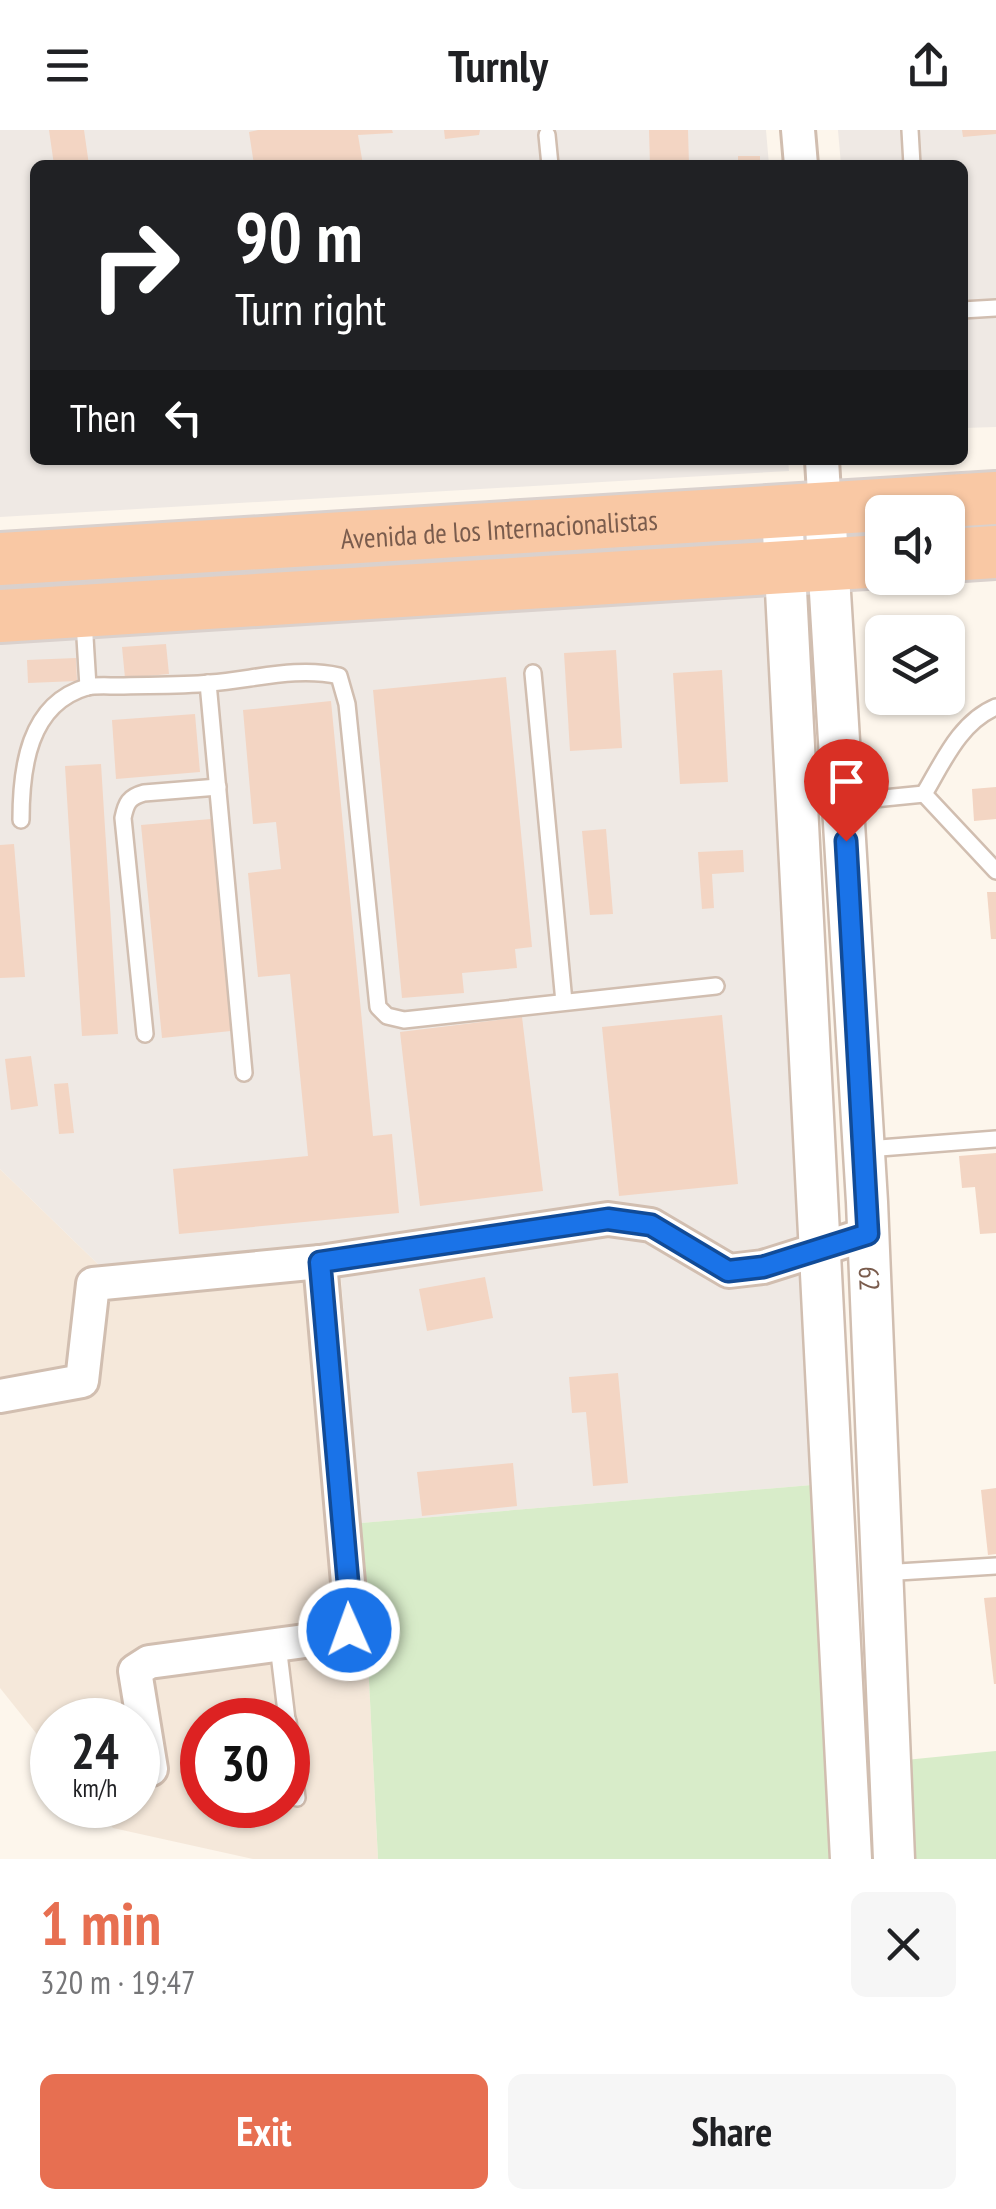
<!DOCTYPE html>
<meta charset="utf-8">
<style>
body{margin:0;font-family:"PT Sans Narrow",sans-serif;background:#f6f6f6;color:#202124;height:100vh;display:flex;flex-direction:column;font-size:38px;white-space:nowrap}
*{box-sizing:border-box;margin:0}
p{font-size:32px;color:#757577}
.icon{flex:none;width:55px;height:55px;fill:none;stroke:currentColor;stroke-width:2;stroke-linecap:round;stroke-linejoin:round}
.map{position:relative;height:1729px;overflow:hidden}
.side{display:flex;flex-direction:column;background:#fff;flex:1}
.side>*{flex:none}
.banner{position:absolute;left:30px;top:30px;width:938px;height:305px;border-radius:15px;box-shadow:0 2px 8px #0004;background:#202124;color:#fff;overflow:hidden}
.fabs{position:absolute;left:865px;top:365px;display:grid;gap:20px}
.fabs a{display:grid;place-items:center;width:100px;height:100px;border-radius:15px;background:#fff;box-shadow:0 2px 8px #0004;font-size:50px}
.speed{position:absolute;left:30px;top:1568px;display:flex;gap:20px;font-size:50px;font-weight:700;text-align:center}
.speed>*{display:grid;place-content:center;width:130px;height:130px;border-radius:50%;background:#fff;box-shadow:0 2px 8px #0004;line-height:1}
.speed small{font-size:25px;font-weight:400}
.speed .limit{border:15px solid #d22;background:#fff;color:#111}
.pin{position:absolute;display:grid;place-items:center;width:85px;height:85px;color:#fff;margin:-102px -42px;border-radius:50% 50% 50% 0;rotate:-45deg;box-shadow:0 0 10px #0007}
.pin .icon{rotate:45deg}
.me{position:absolute;width:110px;margin:-55px;rotate:358deg;stroke-linejoin:round;filter:drop-shadow(0 0 8px #0008)}
.turn{display:flex;align-items:center;gap:35px;height:210px;padding:0 40px;font-size:45px}
.turn .icon{width:130px;height:130px;stroke-width:2.5}
.turn b{display:block;font-size:70px;line-height:85px}
.then{display:flex;align-items:center;height:95px;padding:0 40px;background:#0003;gap:20px;font-size:38px}
.round{display:grid;place-items:center;flex:none;width:105px;height:105px;border-radius:15px;background:#f6f6f6}
.overview{display:flex;align-items:center;justify-content:space-between;height:170px;padding:0 40px}
h1{font-size:60px;font-weight:700;line-height:75px;color:#e76f51}
.primary-button{display:flex;gap:20px;margin-top:auto;padding:20px 40px}
.primary-button a{flex:1;height:115px;border-radius:15px;background:#e76f51;color:#fff;font-size:40px;font-weight:700;line-height:115px;text-align:center}
.primary-button a+a{background:#f6f6f6;color:#202124}
header{display:flex;justify-content:space-between;align-items:center;height:130px;padding:0 40px;background:#fff;font-size:45px;font-weight:700}
.map>svg:first-child{display:block}
.residential{fill:#f5e8da;fill-rule:evenodd}
.industrial{fill:#efe9e4}
.green{fill:#d8ecc9}
.building{fill:#f3d5c3}
.lines{fill:none;stroke-linecap:round;stroke-linejoin:round}
.service-casing{stroke:#d1beb0;stroke-width:20}
.minor-casing{stroke:#d1beb0;stroke-width:38}
.tertiary-casing{stroke:#d1beb0;stroke-width:45}
.trunk-casing{stroke:#dad1cd;stroke-width:58}
.service{stroke:#fff;stroke-width:15}
.minor{stroke:#fff;stroke-width:32}
.tertiary{stroke:#fff;stroke-width:40}
.trunk{stroke:#f9c8a4;stroke-width:52}
.route-casing{stroke:#114b97;stroke-width:25}
.route{stroke:#1a73e8;stroke-width:18}
.labels{text-anchor:middle;dominant-baseline:central;stroke-width:10;stroke-linejoin:round;paint-order:stroke}
.street-label{font-size:28px;fill:#7a5c4d;stroke:#fffaf3}
</style>
<header><svg class="icon" aria-label="menu" viewBox="0 0 24 24"><path d="M4 6h16M4 12h16M4 18h16"/></svg>Turnly<svg class="icon" aria-label="share" viewBox="0 0 24 24"><path d="M12 15V3M7 8l5-5 5 5M5 13v7h14v-7"/></svg></header>
<div class="map">
<svg width="996" height="1729" viewBox="0 0 996 1729">
<rect width="100%" height="100%" fill="#fdf6ec"/>
<path class="residential" d="M0,1039L103,1139L339,1125L361,1393L378,1729H253L113,1698L94,1675H138V1590H52V1623L0,1558ZM202,1590H288V1675H202Z"/>
<g class="industrial">
<path d="M0,0H766L769,35H35V330H788L789,341L0,387Z"/>
<path d="M838,0H996V297L963,298L962,35H841Z"/>
<path d="M764,455L802,1099L812,1355L361,1393L339,1125L103,1139L0,1039V499Z"/>
</g>
<path class="green" d="M812,1355L825,1638L996,1621V1729H378L361,1393Z"/>
<g class="building">
<path d="M49,0H84L89,35H54Z"/>
<path d="M258,0H392L393,3L358,5L363,35H254L249,2Z"/>
<path d="M444,0H480L479,5L445,9Z"/>
<path d="M649,0H688L689,35H650Z"/>
<path d="M962,0H996V4L963,7Z"/>
<rect x="738" y="26" width="22" height="9"/>
<path d="M166,514L169,544L125,548L122,517Z"/>
<path d="M616,520L622,618L570,621L564,523Z"/>
<path d="M76,528L77,551L28,553L27,530Z"/>
<path d="M722,540L728,652L680,654L673,543Z"/>
<path d="M506,547L532,817L515,819L517,838L462,843L464,863L402,868L373,560Z"/>
<path d="M331,571L373,1006L392,1004L399,1083L179,1104L173,1039L308,1026L290,844L258,847L248,743L281,739L276,692L253,694L243,580Z"/>
<path d="M195,584L200,642L116,649L112,590Z"/>
<path d="M101,634L118,904L82,906L65,636Z"/>
<path d="M996,657V689L974,691L972,659Z"/>
<path d="M211,689L231,901L162,908L141,695Z"/>
<path d="M606,699L613,784L590,785L582,701Z"/>
<path d="M14,714L25,847L0,848V715Z"/>
<path d="M743,720L744,742L712,744L714,778L702,779L698,722Z"/>
<path d="M987,762H996V809H991Z"/>
<path d="M722,885L738,1054L619,1066L602,897Z"/>
<path d="M522,887L543,1061L420,1076L400,902Z"/>
<path d="M31,926L38,976L11,980L5,929Z"/>
<path d="M68,953L74,1003L59,1004L54,954Z"/>
<path d="M996,1023V1103L980,1104L975,1057L962,1058L959,1026Z"/>
<path d="M485,1147L493,1188L427,1201L419,1159Z"/>
<path d="M618,1243L628,1353L593,1356L586,1282L572,1283L569,1247Z"/>
<path d="M513,1333L517,1376L422,1386L417,1342Z"/>
<path d="M996,1358V1424L988,1425L981,1360Z"/>
<path d="M996,1467V1554H994L984,1468Z"/>
</g>
<g class="lines">
<g class="service-casing">
<g id="service">
<path d="M910,0L912,35"/>
<path d="M547,5L550,35"/>
<path d="M962,180L996,178"/>
<path d="M84,491L88,557"/>
<path d="M533,543L564,872"/>
<path d="M208,553L244,943"/>
<path d="M924,664C943,632 960,592 996,577"/>
<path d="M924,664L996,741"/>
<path d="M844,672L924,664"/>
<path d="M21,690C21,639 28,574 87,557C96,555 108,556 118,556C148,555 179,556 210,553C252,550 297,536 339,546L347,574L378,877L387,886L404,890L716,856"/>
<path d="M145,904L123,688C126,673 129,667 144,663L218,657"/>
<path d="M867,1019L996,1009"/>
<path d="M882,1443L996,1436"/>
<path d="M278,1515L287,1590"/>
<path d="M288,1591L297,1668"/>
</g>
</g>
<g class="minor-casing">
<g id="minor">
<path d="M798,0L801,35"/>
<path d="M822,330L825,380"/>
<path d="M0,1266L82,1251L93,1154L320,1132L608,1089L651,1095L729,1141L763,1137L868,1104"/>
<path d="M151,1639L135,1541L149,1532L342,1506L349,1500L351,1487L320,1132"/>
</g>
</g>
<g class="tertiary-casing">
<g id="tertiary">
<path id="s1" d="M825,380L867,1072L894,1729"/>
<path d="M782,382L851,1729"/>
</g>
</g>
<g class="trunk-casing">
<g id="trunk">
<path d="M948,425L996,422"/>
<path id="s2" d="M0,429L996,368"/>
<path d="M0,486L882,431"/>
</g>
</g>
<use href="#service" class="service"/>
<use href="#minor" class="minor"/>
<use href="#tertiary" class="tertiary"/>
<use href="#trunk" class="trunk"/>
</g>
<g class="lines">
<g class="route-casing">
<path id="route" d="M349,1500L351,1487L320,1132L608,1089L651,1095L728,1141L763,1137L868,1104L846,711"/>
</g>
<use href="#route" class="route"/>
</g>
<g class="labels">
<g class="street-label">
<text stroke="none"><textPath href="#s2" startOffset="500">Avenida de los Internacionalistas</textPath></text>
<text stroke="none"><textPath href="#s1" startOffset="770">62</textPath></text>
</g>
</g>
</svg>
<div class="fabs">
<a><svg class="icon" aria-label="sound" viewBox="0 0 24 24"><path d="M4 9h4l5-4v14l-5-4H4zM17 9q2 3 0 6"/></svg></a>
<a><svg class="icon" aria-label="layers" viewBox="0 0 24 24"><path d="M12 4l9 5-9 5-9-5zM3 14l9 5 9-5"/></svg></a>
</div>
<div class="speed"><div>24<small>km/h</small></div><div class="limit">30</div></div>
<div class="pin" style="left:846px;top:711px;background:#d93025"><svg class="icon" aria-label="arrive" viewBox="0 0 24 24"><path d="M6 21V4h12l-3 4 3 4H6"/></svg></div>
<svg class="me" style="left:349px;top:1500px" viewBox="-20 -20 40 40"><circle r="17" fill="#1a73e8" stroke="#fff" stroke-width="3"/><path d="M0-11L8 9 0 5-8 9z" fill="#fff"/></svg>
<div class="banner">
<div class="turn"><svg class="icon" aria-label="right" viewBox="0 0 24 24"><path d="M7 20v-9h11M14 6l5 5-5 5"/></svg><div><b>90 m</b>Turn right</div></div>
<div class="then">Then<svg class="icon" aria-label="left" viewBox="0 0 24 24"><path d="M17 20v-9H6M10 6l-5 5 5 5"/></svg></div>
</div>
</div>
<section class="side">
<div class="overview"><div><h1>1 min</h1><p>320 m · 19:47</p></div><a class="round"><svg class="icon" aria-label="close" viewBox="0 0 24 24"><path d="M6 6l12 12M18 6L6 18"/></svg></a></div>
<div class="primary-button"><a>Exit</a><a>Share</a></div>
</section>
